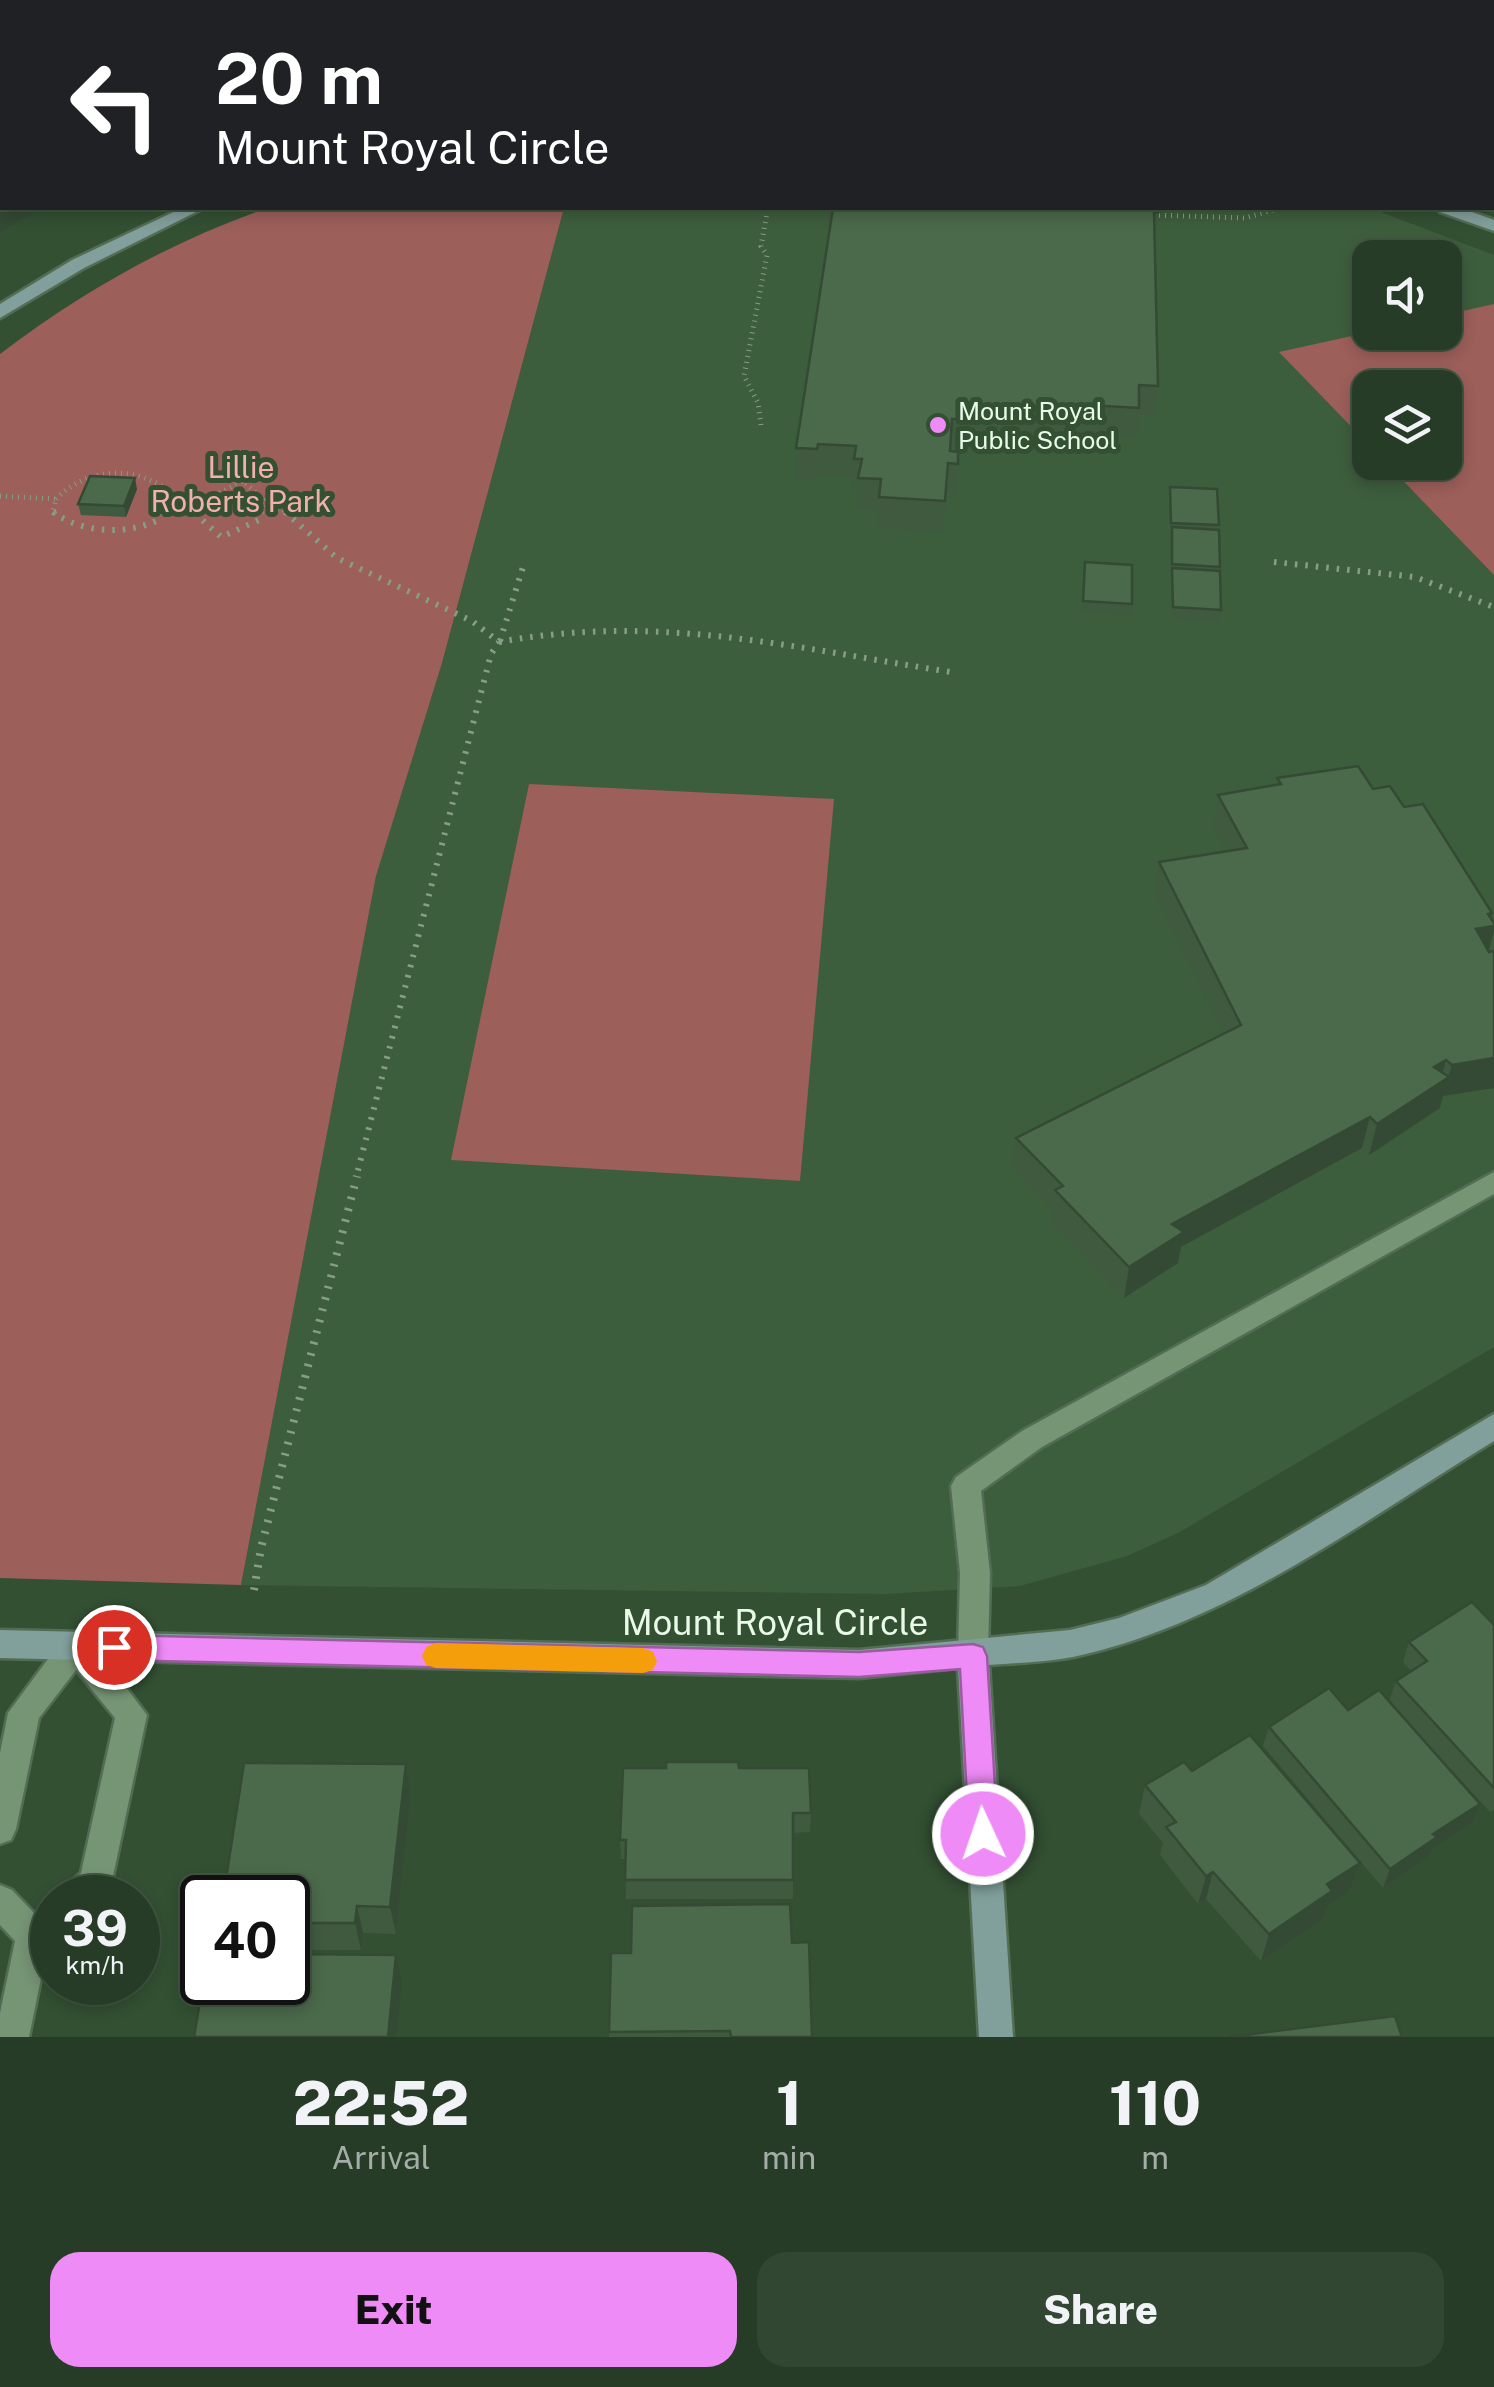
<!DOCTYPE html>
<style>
body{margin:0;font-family:"Public Sans",sans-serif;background:#324732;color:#f1f3f6;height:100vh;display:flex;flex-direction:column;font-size:38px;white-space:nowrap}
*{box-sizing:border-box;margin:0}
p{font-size:32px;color:#a4ada7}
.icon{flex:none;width:55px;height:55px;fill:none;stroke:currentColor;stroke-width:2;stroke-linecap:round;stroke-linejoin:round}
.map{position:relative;height:2037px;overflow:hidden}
.drawer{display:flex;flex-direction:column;background:#263c26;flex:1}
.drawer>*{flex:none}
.top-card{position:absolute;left:0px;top:0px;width:1495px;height:210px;box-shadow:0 5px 15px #0003,0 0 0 2px #425643;background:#202124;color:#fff;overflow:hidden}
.buttons{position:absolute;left:1352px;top:240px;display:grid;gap:20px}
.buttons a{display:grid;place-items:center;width:110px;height:110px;border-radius:20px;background:#263c26;box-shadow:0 5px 15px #0003,0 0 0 2px #425643;font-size:50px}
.speed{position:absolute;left:30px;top:1875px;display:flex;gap:20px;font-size:50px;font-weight:700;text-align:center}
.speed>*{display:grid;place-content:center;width:130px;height:130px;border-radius:50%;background:#263c26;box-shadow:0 5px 15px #0003,0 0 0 2px #425643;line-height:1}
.speed small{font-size:25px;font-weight:400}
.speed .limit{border:5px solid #111;border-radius:15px;background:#fff;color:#111}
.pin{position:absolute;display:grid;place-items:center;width:85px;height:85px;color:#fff;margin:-42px;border:5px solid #fff;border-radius:50%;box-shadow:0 2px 10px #0007}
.me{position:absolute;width:110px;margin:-55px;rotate:357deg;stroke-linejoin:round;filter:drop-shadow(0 0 8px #0008)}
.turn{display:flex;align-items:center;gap:35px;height:210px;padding:0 50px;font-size:45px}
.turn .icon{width:130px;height:130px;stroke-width:2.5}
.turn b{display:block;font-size:70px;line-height:85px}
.eta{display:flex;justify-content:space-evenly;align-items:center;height:170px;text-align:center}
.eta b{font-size:60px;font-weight:800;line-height:70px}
.cta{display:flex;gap:20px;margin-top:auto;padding:20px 50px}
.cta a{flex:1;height:115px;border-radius:30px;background:#ef8bf7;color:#111;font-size:40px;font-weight:800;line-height:115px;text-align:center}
.cta a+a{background:#324732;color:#f1f3f6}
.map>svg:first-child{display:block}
.built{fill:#3d5e3d;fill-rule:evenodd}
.green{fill:#9c5f5a}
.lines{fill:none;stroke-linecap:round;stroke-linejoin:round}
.lane-casing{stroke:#536c54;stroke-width:5}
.street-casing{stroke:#536c54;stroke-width:5}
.secondary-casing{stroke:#536c54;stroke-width:5}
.path-far2{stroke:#879e86;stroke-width:5;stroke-dasharray:1 5;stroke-linecap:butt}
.path-far1{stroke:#879e86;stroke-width:6;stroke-dasharray:2.5 8;stroke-linecap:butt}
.path{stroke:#879e86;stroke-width:8;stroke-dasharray:2.5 9;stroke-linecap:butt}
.lane{fill:#769575;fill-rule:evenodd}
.street{fill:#769575;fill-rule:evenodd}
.secondary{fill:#819f9b;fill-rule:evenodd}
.wall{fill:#405a40}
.shaded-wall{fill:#344a34}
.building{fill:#4b694b;stroke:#344a34;stroke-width:2.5}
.route{fill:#ef8bf7;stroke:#9b5aa1;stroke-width:2.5}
.slow{fill:#f59e0b}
.poi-dot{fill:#ef8bf7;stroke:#335033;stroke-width:4}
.labels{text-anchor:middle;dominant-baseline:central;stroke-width:10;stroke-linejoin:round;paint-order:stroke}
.far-poi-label{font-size:25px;fill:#e9fae8;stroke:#335033;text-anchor:start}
.park-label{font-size:30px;fill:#f3b0aa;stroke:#335033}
.near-street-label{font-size:35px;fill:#e9fae8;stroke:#335033}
</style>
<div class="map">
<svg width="1494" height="2037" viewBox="0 0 1494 2037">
<rect width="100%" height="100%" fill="#335033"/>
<path class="built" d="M564,208H1370L1494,255V1347L1178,1533L1127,1556L1020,1586L886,1594L241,1585L376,876L442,663ZM1370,258H1445V332H1370ZM1370,388H1445V462H1370Z"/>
<g class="green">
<path d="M267,208H564L442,663L376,876L241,1585L0,1578V354C81,292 170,242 267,208Z"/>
<path d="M1494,304V575L1386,463L1445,462V388H1370V446L1279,352L1370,332H1445V315Z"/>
<path d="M529,784L834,799L800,1181L451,1160Z"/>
</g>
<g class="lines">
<g class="lane-casing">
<path id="lane" d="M1494,1172V1194L1042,1447L981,1491L990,1573L988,1656L984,1666L973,1670L962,1666L958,1656L960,1573L951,1486L956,1477L1022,1431Z"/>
</g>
<g class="street-casing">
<g id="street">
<path d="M1437,0H1462L1463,2H1439Z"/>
<rect x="0" y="7" width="2" height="10"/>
<path d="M1492,7L1494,8V18L1492,17Z"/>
<path d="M76,1632L87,1636L147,1715L112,1881L101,1898H61L65,1887L81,1873L115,1718L76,1670L39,1718L16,1829L11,1840L0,1844V1753L8,1713L65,1636Z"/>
<path d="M0,1885L12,1890L34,1913L52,1903V1940L48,1944L29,2037H0V2013L15,1941L0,1925Z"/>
</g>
</g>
<g class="secondary-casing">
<g id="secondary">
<path d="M182,208H204L84,268L0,318V304L72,260Z"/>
<path d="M1438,208H1461L1494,220V231L1440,212Z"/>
<path d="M1494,1414V1441C1361,1522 1228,1624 1073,1657C1046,1662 1017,1663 989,1665L1013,2037H979L958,1668L859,1678L0,1658V1630L859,1650L1070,1630L1119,1618L1206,1585Z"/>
</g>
</g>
<g class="path-far2">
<path d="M1153,215L1245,218L1280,208"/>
<path d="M761,425L758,403L744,376L767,255L761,246L768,208"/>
<path d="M0,496L56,499L53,512L56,514"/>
<path d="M56,499C87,467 135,465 169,491L164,503"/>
<path d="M283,510L288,514"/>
<path d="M159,514L164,503L310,512"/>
<path d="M200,514L210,497L243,481L264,500L260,514"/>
</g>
<g class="path-far1">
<path d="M53,512C81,533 124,535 156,521L160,512"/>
<path d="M201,512L199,517L221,537L259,520L261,512"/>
<path d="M285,512L337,558L472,621L499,642L491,654L356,1178"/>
<path d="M304,512H310"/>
<path d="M1274,562L1415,577L1494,607"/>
<path d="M500,641L523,567"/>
<path d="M499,642C660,613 793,648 951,672"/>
</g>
<path class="path" d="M254,1590L261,1548L357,1176"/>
<use href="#lane" class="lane"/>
<use href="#street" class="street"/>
<use href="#secondary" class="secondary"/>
</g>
<g class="wall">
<path d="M1029,0H1121L1120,2H1029Z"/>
<path d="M2,34V97L0,95V35Z"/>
<path d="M1494,130V176H1492V131Z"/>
<path d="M827,208H1159L1155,241L1158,386L1154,416L1138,415L1136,438L1069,435L1068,442L959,437L958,449H950V451L958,452L956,494H946L943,532L878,528L879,510L857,509L858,490H853L854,476L817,474L816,480L795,479L796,448L829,236H827Z"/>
<path d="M1170,487L1219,525L1221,610L1219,621L1171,618V534L1169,498Z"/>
<path d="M137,489L126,517L81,515L78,504Z"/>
<path d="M1085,562L1132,604L1131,615L1082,612Z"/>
<path d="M1277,778L1373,789L1404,807L1492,913L1491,918L1494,923V932L1488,951H1494V1088L1443,1096L1440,1108L1369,1155L1362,1148L1181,1247L1178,1263L1124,1298L1051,1221L1053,1210L1013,1169L1016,1138L1224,1034L1155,894L1159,862L1226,852L1213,826L1218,795L1276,785Z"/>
<path d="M1494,1625V1810L1490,1812L1393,1706L1472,1823L1432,1849L1429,1856L1383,1888L1263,1746L1269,1727L1389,1701L1396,1681L1411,1671L1403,1662L1409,1642Z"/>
<path d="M406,1764L411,1792L396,1934L363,1933L361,1950H288V1898Z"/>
<path d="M739,1768L811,1813L810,1832L793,1833V1899H626V1859H621L620,1840Z"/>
<path d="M1192,1771L1360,1863L1350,1890L1328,1905L1323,1919L1261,1961L1206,1899L1198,1904L1160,1855L1163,1843L1139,1814L1145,1785Z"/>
<path d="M792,1943L812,2037H609V2032L631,1953Z"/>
</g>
<g class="shaded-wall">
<path d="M281,0H343L344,2H281Z"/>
<path d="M3,208H39V209L0,232V209Z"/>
<path d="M135,478L137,489L126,517L124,506Z"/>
<path d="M1492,913L1489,927L1494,926V931L1487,957L1476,929L1488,914Z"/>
<path d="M1494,1058V1088L1443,1096L1440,1108L1369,1155L1377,1124L1434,1067L1446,1060L1440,1083L1448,1077L1452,1065Z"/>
<path d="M1370,1117L1362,1148L1181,1247L1178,1263L1124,1298L1129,1267L1172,1224Z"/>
<path d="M406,1764L411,1792L396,1934L390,1907Z"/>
<path d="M1480,1804L1472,1823L1432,1849L1429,1856L1383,1888L1390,1869L1433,1834Z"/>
<path d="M1360,1863L1350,1890L1328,1905L1323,1919L1261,1961L1269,1934L1327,1884Z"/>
<path d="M1213,1872L1206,1899L1198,1904L1206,1876Z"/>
<path d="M357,1906L363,1933L361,1950L355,1923Z"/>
<path d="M396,1955L402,1982L396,2037H388Z"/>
</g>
<g class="building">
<path d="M106,0H182L184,2H109Z"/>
<path d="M198,0H270L258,2H200Z"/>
<rect x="777" y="0" width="80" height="2"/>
<path d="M1043,0H1108L1107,2H1110H1042Z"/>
<path d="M1192,0H1233L1232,2H1203Z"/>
<path d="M1251,0H1307L1305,2H1249Z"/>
<path d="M1317,0H1370L1369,2H1316Z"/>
<path d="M2,34V80L0,78V35Z"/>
<path d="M1494,44V66H1492V47Z"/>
<path d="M1494,130V154H1492V131Z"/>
<path d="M0,172L2,173L3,208L0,209Z"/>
<path d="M833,208H1159V212H1154L1158,386L1139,385V408L1071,404V411L961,406L960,419H952L950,451L958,452V464L948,463L945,501L879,497L881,479L858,478L862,459H854L856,446L818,444L817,449L796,448Z"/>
<path d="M90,476L135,478L124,506L78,504Z"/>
<path d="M1170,487L1217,489L1219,525L1171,523Z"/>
<path d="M1172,527L1219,530L1220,567L1172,564Z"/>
<path d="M1085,562L1132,565V604L1083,601Z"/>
<path d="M1172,568L1220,571L1221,610L1173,607Z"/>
<path d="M1358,766L1373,789L1390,786L1404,807L1423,804L1492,913L1488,914L1494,923V926L1476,929L1489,952L1494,951V1058L1452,1065L1446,1060L1434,1067L1449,1077L1377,1124L1370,1117L1172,1224L1184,1232L1129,1267L1055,1190L1063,1186L1016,1138L1241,1025L1159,862L1247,848L1218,795L1281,784L1277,778Z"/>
<path d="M1472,1602L1494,1625V1788L1396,1681L1427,1661L1409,1642Z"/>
<path d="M1329,1688L1348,1710L1379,1690L1480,1804L1433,1834L1437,1837L1390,1869L1269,1727Z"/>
<path d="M1250,1735L1360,1863L1327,1884L1332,1891L1269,1934L1213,1872L1206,1876L1166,1827L1176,1822L1145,1785L1184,1762L1192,1771Z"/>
<path d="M666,1762H738L739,1768H809L811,1813H793V1880H625L626,1840H620L623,1768H666Z"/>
<path d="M244,1763L406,1764L390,1907L357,1906L355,1923H288V1898H223Z"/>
<path d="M790,1904L792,1943L809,1942L812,2037H731L730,2031L609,2032L611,1953H631L632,1906Z"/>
<path d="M288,1954L396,1955L388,2037H194L202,1990H233L234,1982H288Z"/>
<path d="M1395,2016L1402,2037H1229Z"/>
</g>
<path class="route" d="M114,1635L859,1652L973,1644L983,1647L987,1656L998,1834L994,1843L983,1847L973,1843L969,1834L960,1669L859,1677L114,1660L104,1656L100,1647L104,1639Z"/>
<path class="slow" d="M436,1643L643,1648L653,1652L657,1661L653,1670L643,1673L436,1668L426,1665L422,1656L426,1647Z"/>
<circle class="poi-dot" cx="938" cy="425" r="10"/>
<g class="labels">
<g class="far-poi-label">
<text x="958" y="411">Mount Royal<tspan x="958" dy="29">Public School</tspan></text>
</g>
<g class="park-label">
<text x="241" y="467">Lillie<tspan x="241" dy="34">Roberts Park</tspan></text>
</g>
<g class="near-street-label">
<text x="775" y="1622">Mount Royal Circle</text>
</g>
</g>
</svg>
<div class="buttons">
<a><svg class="icon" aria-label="sound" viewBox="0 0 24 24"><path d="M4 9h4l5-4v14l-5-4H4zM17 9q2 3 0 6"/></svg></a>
<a><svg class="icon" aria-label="layers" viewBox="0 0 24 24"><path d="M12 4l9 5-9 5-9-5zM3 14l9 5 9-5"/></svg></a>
</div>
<div class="speed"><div>39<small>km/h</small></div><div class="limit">40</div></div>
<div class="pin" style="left:114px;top:1647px;background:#d93025"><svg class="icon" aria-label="arrive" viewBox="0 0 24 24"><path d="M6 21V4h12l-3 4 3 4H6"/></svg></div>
<svg class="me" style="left:983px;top:1834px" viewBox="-20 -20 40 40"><circle r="17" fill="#ef8bf7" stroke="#fff" stroke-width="3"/><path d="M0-11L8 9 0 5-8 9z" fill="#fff"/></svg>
<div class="top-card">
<div class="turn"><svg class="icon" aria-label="left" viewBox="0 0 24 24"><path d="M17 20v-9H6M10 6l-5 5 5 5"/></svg><div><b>20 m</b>Mount Royal Circle</div></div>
</div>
</div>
<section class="drawer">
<div class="eta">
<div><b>22:52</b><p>Arrival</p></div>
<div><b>1</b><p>min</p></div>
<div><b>110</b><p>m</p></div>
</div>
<div class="cta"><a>Exit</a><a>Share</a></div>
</section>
